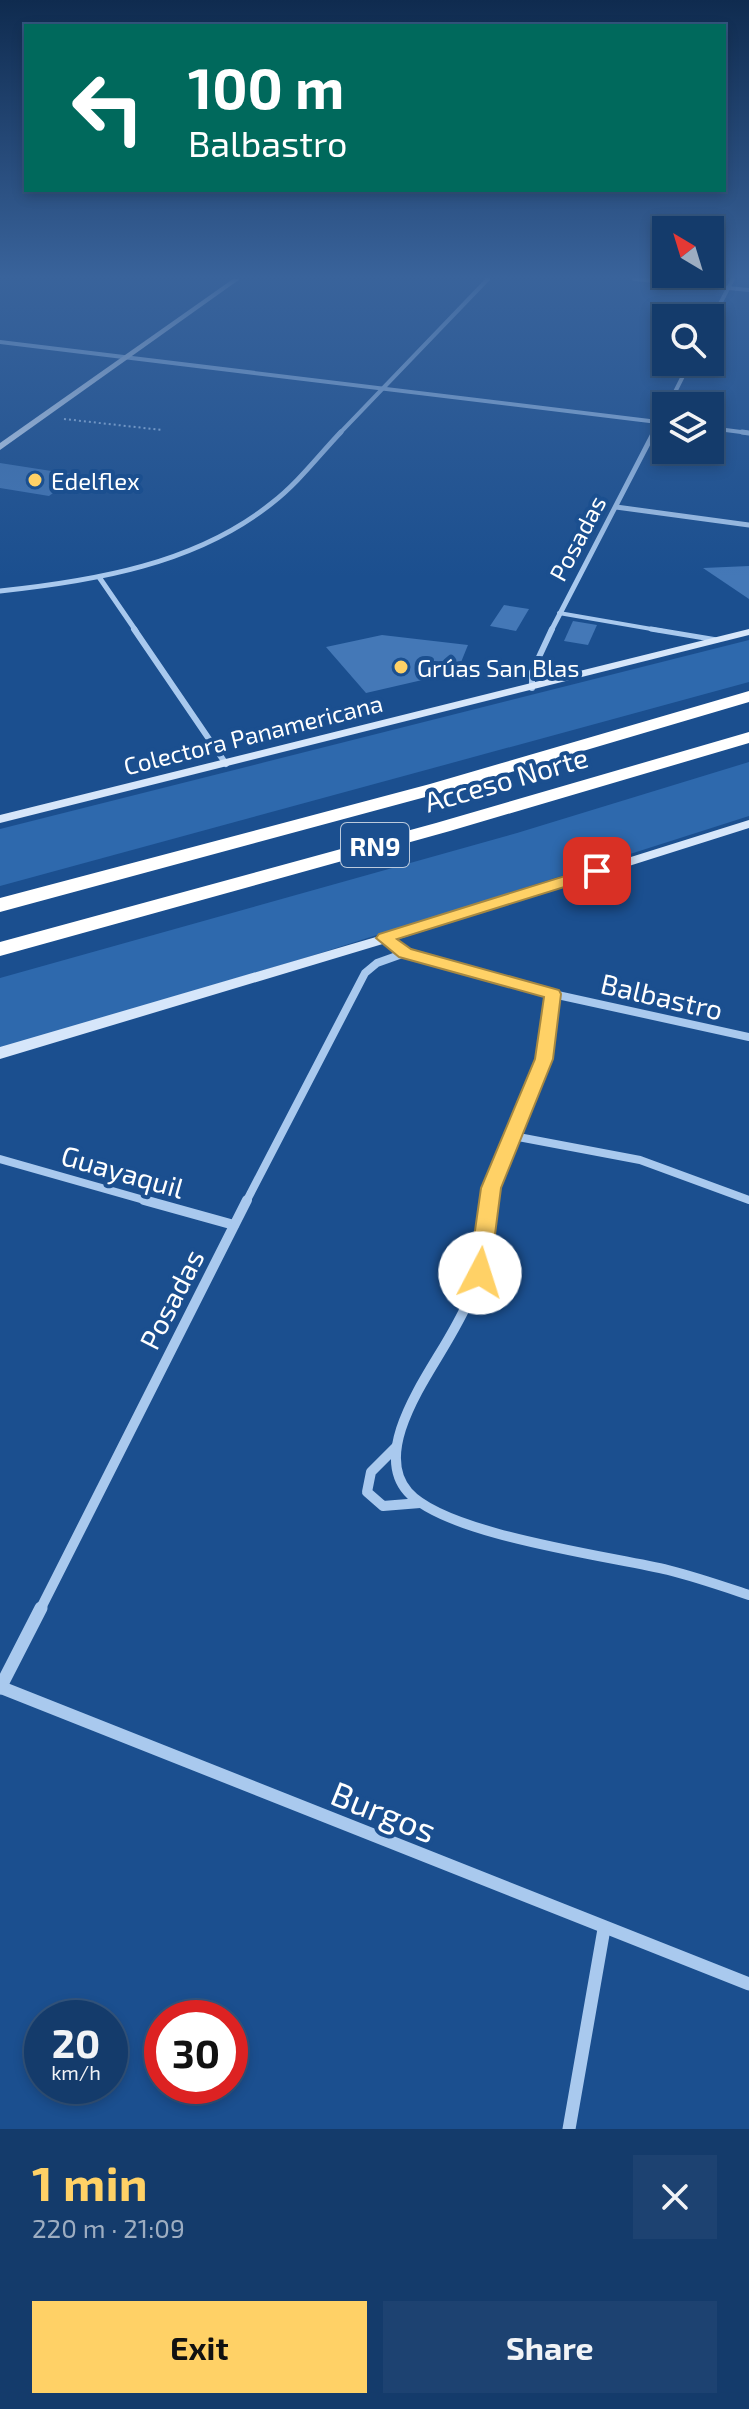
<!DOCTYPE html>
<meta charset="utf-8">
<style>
body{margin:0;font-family:"Exo 2",sans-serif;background:#1d4271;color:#f1f3f6;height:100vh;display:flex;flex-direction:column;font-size:30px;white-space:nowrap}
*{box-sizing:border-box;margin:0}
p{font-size:26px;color:#9dadc1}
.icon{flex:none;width:44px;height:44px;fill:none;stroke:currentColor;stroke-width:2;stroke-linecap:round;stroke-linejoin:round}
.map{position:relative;height:2129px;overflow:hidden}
.side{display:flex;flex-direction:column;background:#143b6b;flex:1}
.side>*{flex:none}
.hud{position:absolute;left:24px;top:24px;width:702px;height:168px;border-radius:0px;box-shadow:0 4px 12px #0003,0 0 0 2px #33557e;background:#00695c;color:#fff;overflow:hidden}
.needle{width:52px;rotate:322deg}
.fabs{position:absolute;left:652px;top:216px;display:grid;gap:16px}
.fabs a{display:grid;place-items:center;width:72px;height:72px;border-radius:0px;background:#143b6b;box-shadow:0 4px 12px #0003,0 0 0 2px #33557e;font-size:40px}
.speed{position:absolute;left:24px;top:2000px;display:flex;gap:16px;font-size:40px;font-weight:700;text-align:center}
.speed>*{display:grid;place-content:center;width:104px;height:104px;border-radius:50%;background:#143b6b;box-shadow:0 4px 12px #0003,0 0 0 2px #33557e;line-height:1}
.speed small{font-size:20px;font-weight:400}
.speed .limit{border:12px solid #d22;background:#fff;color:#111}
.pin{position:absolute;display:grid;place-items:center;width:68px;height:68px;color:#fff;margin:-34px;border-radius:16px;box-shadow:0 4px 12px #0006}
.me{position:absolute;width:88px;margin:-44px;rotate:5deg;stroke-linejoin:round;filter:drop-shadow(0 0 6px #0008)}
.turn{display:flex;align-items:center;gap:28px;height:168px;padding:0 32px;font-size:36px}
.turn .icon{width:104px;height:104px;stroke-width:2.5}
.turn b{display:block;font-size:56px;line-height:68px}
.round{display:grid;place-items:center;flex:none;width:84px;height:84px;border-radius:0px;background:#1d4271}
.headline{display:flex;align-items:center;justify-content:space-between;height:136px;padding:0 32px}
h1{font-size:48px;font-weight:700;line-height:60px;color:#ffd166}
.action{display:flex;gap:16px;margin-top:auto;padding:16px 32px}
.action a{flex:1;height:92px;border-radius:0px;background:#ffd166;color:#111;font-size:32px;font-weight:700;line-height:92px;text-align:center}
.action a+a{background:#1d4271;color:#f1f3f6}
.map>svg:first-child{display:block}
.green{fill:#2e69ad}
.building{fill:#4478b7}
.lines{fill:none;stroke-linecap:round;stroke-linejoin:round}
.path{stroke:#a9c9ee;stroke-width:2;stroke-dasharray:2 3;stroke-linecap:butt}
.lane-far1{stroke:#a9c9ee;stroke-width:4}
.lane{stroke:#a9c9ee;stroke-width:5}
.street-far5{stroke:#a9c9ee;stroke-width:4}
.street-far4{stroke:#a9c9ee;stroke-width:5}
.street-far3{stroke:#a9c9ee;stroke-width:6}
.street-far2{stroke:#a9c9ee;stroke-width:8}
.street-far1{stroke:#a9c9ee;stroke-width:10}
.street{stroke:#a9c9ee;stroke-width:13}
.secondary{fill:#d6e6fa;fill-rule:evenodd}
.highway{fill:#fff;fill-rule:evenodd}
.route{fill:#ffd166;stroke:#a68842;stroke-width:2}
.poi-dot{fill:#ffd166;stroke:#1b4f8f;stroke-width:3}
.labels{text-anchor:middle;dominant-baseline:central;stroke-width:8;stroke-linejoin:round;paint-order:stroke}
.far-poi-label{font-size:24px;fill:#fff;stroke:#1b4f8f;text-anchor:start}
.far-street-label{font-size:24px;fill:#fff;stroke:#1b4f8f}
.shield{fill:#1b4f8f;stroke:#bbcadd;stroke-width:2}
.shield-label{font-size:26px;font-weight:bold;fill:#fff}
.street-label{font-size:28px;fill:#fff;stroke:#1b4f8f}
.near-street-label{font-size:34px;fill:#fff;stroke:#1b4f8f}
</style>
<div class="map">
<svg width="749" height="2129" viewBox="0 0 749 2129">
<rect width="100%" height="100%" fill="#1b4f8f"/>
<g class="green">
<path d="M749,640V682L0,886V829Z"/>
<path d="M749,762V816L305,958L0,1048V978L517,833Z"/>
</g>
<g class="building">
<path d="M0,463L77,475L49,496L0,488Z"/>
<path d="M749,566V599L703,568Z"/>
<path d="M504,605L529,609L516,631L490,626Z"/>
<path d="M573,621L597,625L588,645L564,641Z"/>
<path d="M382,635L468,645L457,672L366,693L326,647Z"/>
</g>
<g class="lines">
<path class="path" d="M64,419L162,430"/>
<path class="lane-far1" d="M559,613L663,631"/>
<path class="lane" d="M651,629L717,640"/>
<g class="street-far5">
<path d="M634,279L749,290"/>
<path d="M710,323L733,279"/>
<path d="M0,342L666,423"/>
<path d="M668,406L690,362"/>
<path d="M710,428L749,433"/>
<path d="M339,434L488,279"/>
<path d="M653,434L666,410"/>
</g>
<g class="street-far4">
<path d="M742,432L749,433"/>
<path d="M616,507L749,525"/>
<path d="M99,577L136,631"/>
<path d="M0,591C94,581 196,564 272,503C298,483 319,455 341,432"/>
<path d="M551,631L654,432"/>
</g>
<g class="street-far3">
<path d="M134,629L226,764"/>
<path d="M532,688V672L552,629"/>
</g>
<g class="street-far2">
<path d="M384,938L405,953L553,994L749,1037"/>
<path d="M513,1136L640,1160L749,1200"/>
<path d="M0,1159L151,1202"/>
<path d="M246,1202L365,973L377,963L405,953"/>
<path d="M488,1202L500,1162L540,1072L553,994"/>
</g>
<g class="street-far1">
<path d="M144,1200L234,1225"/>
<path d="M489,1200C483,1231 484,1265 471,1295C452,1342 417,1381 401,1429C394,1451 392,1474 408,1492C446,1535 609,1556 668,1570C696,1577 722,1586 749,1595"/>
<path d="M396,1447L371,1472L367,1492L383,1506L420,1503"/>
<path d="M40,1610L247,1200"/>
</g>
<g class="street">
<path d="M0,1687L749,1984"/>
<path d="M0,1688L41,1608"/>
<path d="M569,2129L604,1929"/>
</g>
<g class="secondary">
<path d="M233,279H240L0,450V443Z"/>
<path d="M749,629V635L0,823V815Z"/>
<path d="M749,820V828L386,943L0,1059V1047L376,937Z"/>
</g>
<g class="highway">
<path d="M749,691V702L444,792L0,912V898L430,784Z"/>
<path d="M749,732V743L450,831L0,956V942L436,823Z"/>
</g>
</g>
<linearGradient id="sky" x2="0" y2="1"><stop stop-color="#0f2b4f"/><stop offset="0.48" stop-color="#39639b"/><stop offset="1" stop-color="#39639b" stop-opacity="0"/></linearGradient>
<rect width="749" height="577" fill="url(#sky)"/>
<path class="route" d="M597,866L603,868V875L397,939L411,949L559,990L561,994L553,1059L501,1188L490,1273L487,1279L480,1282L472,1279L469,1273L481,1188L535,1059L544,997L399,957L376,938L379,934Z"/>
<g class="poi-dot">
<circle cx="35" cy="480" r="8"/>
<circle cx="401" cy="667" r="8"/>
</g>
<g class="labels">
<g class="far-poi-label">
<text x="51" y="480">Edelflex</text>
<text x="417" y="667">Grúas San Blas</text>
</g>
<g class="far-street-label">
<text transform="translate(577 538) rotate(-62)">Posadas</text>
<text transform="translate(253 734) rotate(-14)">Colectora Panamericana</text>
</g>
<rect class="shield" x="341" y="823" width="68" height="44" rx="6"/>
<g class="shield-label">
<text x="375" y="845">RN9</text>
</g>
<g class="street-label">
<text transform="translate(506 779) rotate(-16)">Acceso Norte</text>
<text transform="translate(662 996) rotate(13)">Balbastro</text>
<text transform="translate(123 1171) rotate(16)">Guayaquil</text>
<text transform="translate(171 1299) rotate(-63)">Posadas</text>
</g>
<g class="near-street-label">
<text transform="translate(384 1811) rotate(22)">Burgos</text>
</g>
</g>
</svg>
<div class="fabs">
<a><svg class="needle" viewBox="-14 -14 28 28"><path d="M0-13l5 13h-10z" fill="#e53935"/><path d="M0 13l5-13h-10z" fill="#9dadc1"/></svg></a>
<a><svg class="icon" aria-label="search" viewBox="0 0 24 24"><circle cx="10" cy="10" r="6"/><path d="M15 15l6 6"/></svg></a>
<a><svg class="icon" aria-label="layers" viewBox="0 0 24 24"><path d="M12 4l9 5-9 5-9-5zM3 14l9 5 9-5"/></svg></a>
</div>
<div class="speed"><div>20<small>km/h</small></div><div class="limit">30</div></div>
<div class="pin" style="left:597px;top:871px;background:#d93025"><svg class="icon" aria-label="arrive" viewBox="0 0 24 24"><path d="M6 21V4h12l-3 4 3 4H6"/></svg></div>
<svg class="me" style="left:480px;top:1273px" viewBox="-20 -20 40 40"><circle r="19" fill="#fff"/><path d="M0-13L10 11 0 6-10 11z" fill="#ffd166"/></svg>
<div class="hud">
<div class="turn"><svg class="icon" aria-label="left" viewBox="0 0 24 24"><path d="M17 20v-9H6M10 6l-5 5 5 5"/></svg><div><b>100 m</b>Balbastro</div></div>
</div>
</div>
<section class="side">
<div class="headline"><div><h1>1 min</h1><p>220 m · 21:09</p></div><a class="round"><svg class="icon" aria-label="close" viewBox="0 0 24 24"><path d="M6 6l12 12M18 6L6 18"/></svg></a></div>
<div class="action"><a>Exit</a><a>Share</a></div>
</section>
